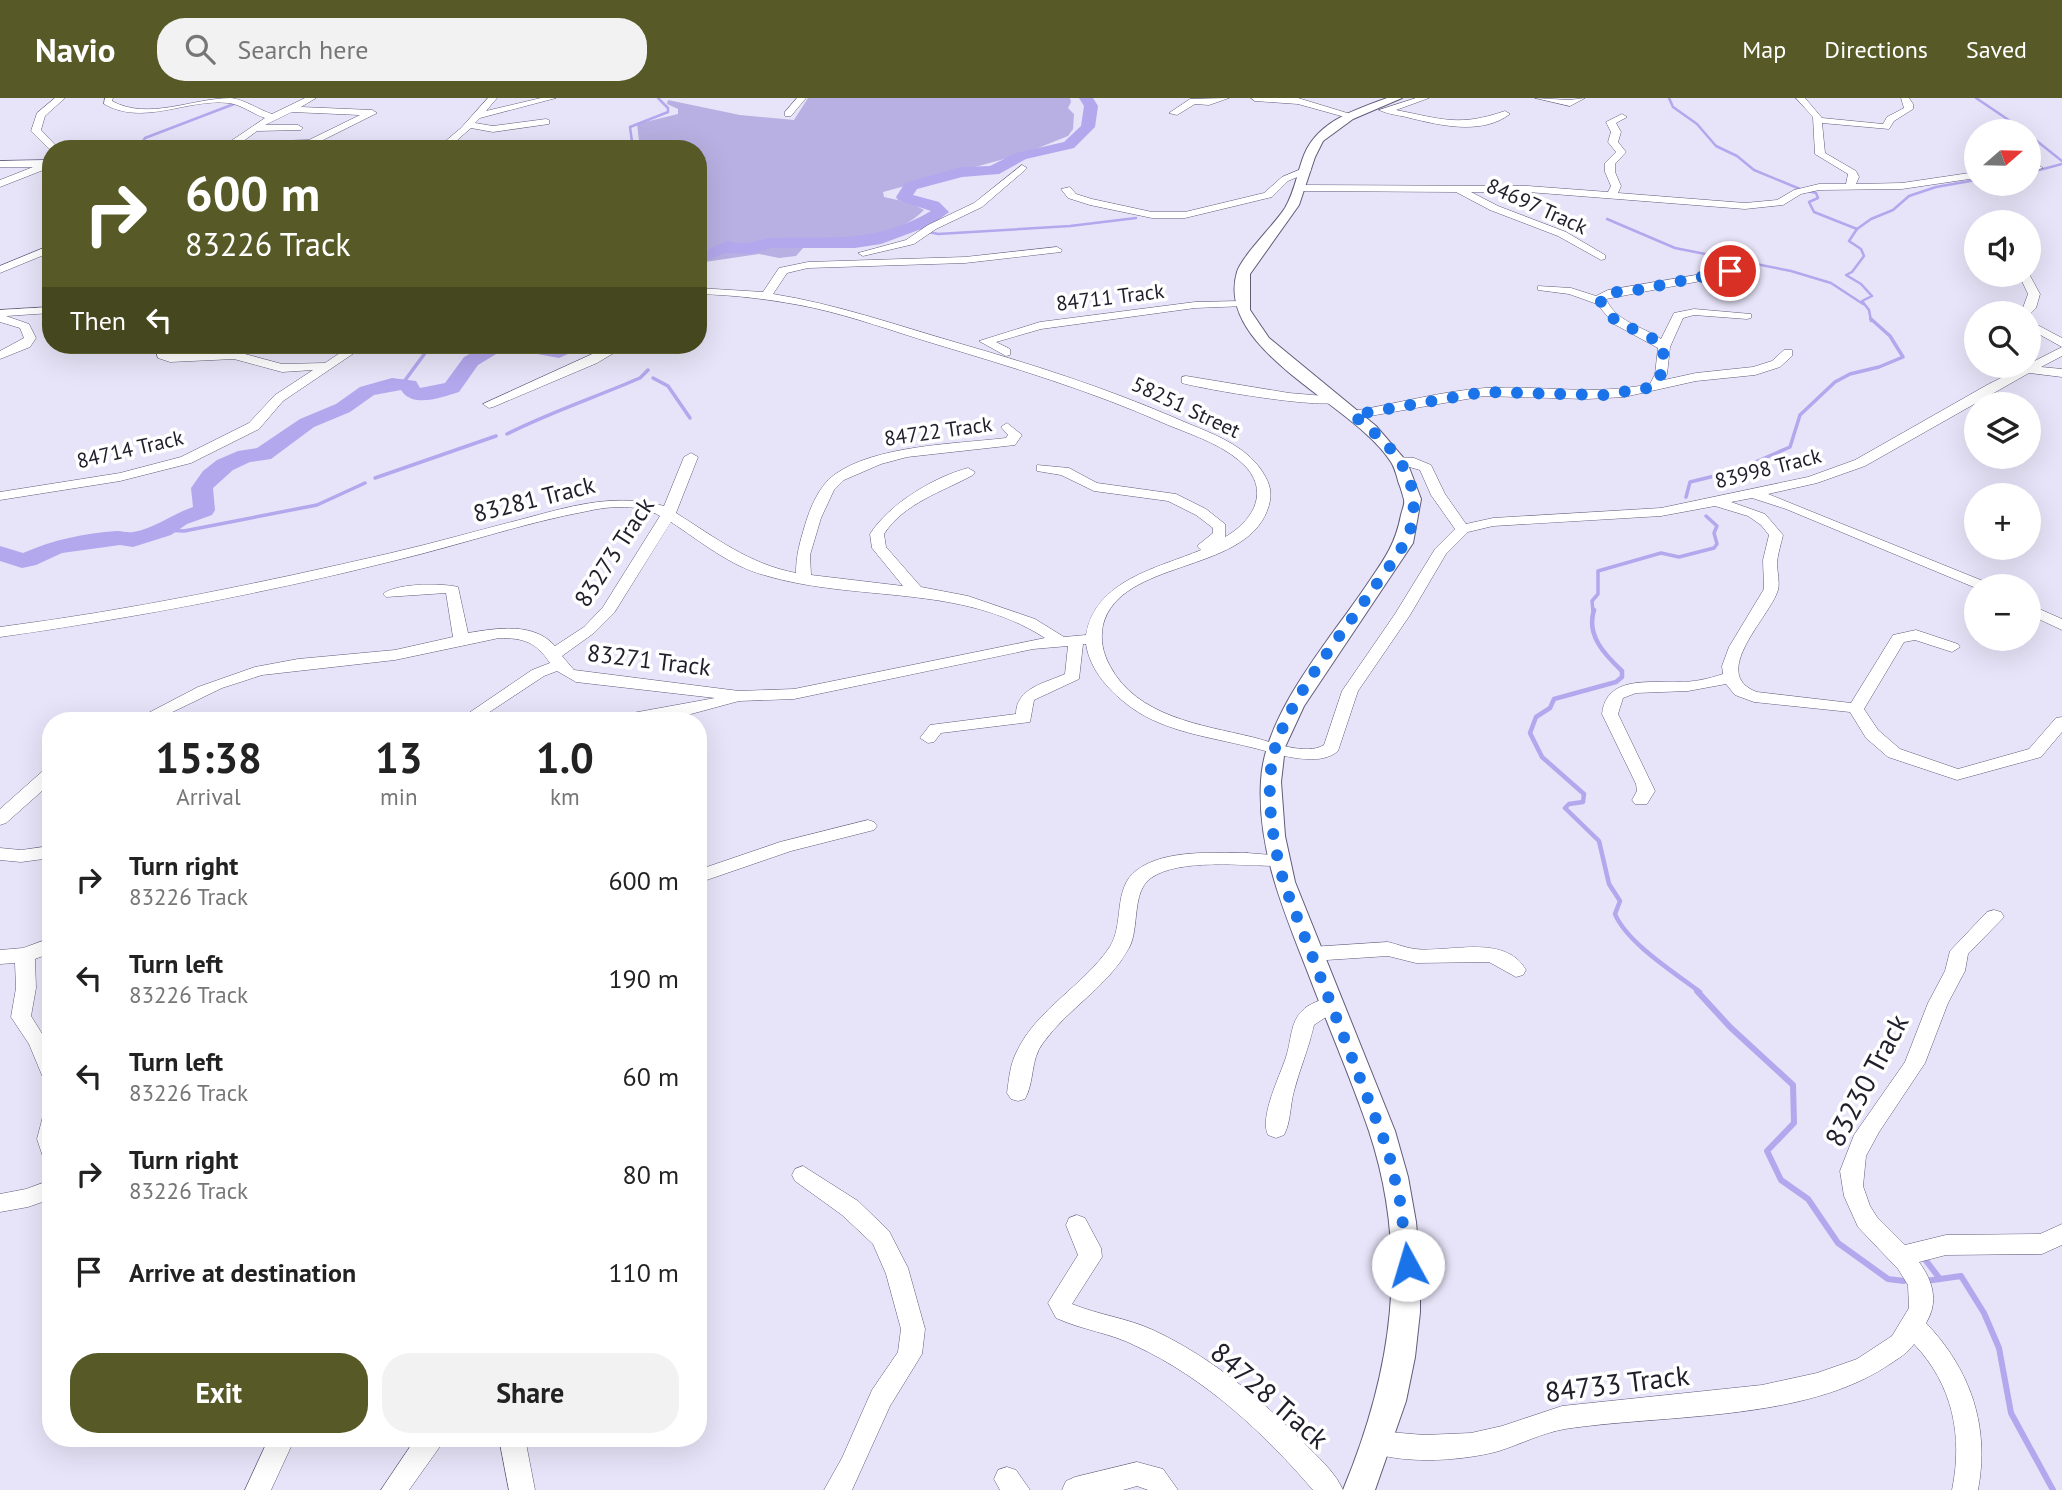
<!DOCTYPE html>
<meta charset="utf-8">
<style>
body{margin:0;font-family:"PT Sans",sans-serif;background:#f2f2f2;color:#222;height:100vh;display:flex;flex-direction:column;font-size:26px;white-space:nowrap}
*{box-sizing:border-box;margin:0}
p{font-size:23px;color:#767676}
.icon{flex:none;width:38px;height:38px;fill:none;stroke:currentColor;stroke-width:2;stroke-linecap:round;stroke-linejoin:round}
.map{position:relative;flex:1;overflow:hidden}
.side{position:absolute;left:42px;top:614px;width:665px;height:735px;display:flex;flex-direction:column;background:#fff;border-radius:28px;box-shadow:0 7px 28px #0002}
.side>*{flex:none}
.guide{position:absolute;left:42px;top:42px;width:665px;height:214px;border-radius:28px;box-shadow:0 7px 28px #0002;background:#575a27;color:#fff;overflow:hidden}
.needle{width:46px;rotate:70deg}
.fabs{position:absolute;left:1964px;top:21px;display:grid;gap:14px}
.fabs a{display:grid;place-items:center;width:77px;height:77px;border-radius:50%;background:#fff;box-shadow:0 7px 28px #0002;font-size:35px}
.pin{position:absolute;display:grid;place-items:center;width:60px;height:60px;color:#fff;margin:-30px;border:4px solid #fff;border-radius:50%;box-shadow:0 2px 7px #0007}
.me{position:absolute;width:77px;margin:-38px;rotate:354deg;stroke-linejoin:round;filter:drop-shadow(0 0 5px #0008)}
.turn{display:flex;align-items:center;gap:24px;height:147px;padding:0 28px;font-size:32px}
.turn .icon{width:91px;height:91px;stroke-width:2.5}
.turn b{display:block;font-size:49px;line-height:60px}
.then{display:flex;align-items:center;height:66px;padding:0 28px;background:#0003;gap:14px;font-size:26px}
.eta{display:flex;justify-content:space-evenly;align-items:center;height:119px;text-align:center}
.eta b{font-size:42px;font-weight:600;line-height:49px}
.button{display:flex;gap:14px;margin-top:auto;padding:14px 28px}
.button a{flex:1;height:80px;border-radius:28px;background:#575a27;color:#fff;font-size:28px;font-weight:600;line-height:80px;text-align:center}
.button a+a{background:#f2f2f2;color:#222}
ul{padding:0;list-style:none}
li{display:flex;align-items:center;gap:21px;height:98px;padding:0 28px}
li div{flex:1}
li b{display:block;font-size:26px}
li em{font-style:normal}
header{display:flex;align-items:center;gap:42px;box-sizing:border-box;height:98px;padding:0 35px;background:#575a27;color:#fff}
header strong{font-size:33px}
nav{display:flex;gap:38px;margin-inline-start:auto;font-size:24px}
.search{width:490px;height:63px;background:#f2f2f2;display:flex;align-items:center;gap:18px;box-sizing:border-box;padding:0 24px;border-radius:28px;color:#767676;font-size:26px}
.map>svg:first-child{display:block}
.green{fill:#b8b0e2}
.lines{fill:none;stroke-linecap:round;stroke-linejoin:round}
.stream-far3{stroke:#b3a7ed;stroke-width:2.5}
.stream-far2{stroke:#b3a7ed;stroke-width:3.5}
.stream-far1{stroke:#b3a7ed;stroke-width:4.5}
.stream{stroke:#b3a7ed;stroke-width:6}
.river{fill:#b3a7ed;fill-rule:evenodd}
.minor-casing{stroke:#605b79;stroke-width:1}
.major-casing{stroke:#605b79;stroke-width:2}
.minor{fill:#fff;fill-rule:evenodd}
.major{fill:#fff;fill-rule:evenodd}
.route{stroke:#1a73e8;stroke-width:12;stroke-dasharray:0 21.6}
.labels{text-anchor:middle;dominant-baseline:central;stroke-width:7;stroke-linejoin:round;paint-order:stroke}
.far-street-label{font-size:21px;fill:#201e2b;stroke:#fff}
.street-label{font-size:24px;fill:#201e2b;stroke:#fff}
.near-street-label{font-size:28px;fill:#201e2b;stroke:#fff}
</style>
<header>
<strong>Navio</strong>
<div class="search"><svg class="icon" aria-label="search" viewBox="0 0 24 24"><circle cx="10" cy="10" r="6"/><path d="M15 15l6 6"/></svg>Search here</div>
<nav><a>Map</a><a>Directions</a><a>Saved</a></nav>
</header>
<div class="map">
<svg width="2062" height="1392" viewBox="0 0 2062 1392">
<rect width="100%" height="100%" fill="#e7e4f9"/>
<path class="green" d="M808,0H1070L1071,4L1068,10L1074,16L1073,31L1068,38L1023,56L883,94L884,99L911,105L924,112C895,141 850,142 811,141L796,158L779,160L759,156L698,165V51H640L637,26L678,16V11L667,6L668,2L740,17L794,22Z"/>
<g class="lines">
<g class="stream-far3">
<path d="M1669,0L1673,9L1697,26L1716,48L1737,58L1754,72L1800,91"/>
<path d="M1976,0L2025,33"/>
<path d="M2028,36L2062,63"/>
<path d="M138,51L145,40L234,6"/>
<path d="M633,51L630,29L668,14V10L658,0"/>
<path d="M2028,75L2062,66"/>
<path d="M1808,93L1816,95L1818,100L1809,104L1814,114L1857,131L1849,143L1861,151L1864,158L1852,174L1846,177L1861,186L1872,198L1862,203L1869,212L1871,223"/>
<path d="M1607,121L1675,150L1791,173L1831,185L1863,206"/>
<path d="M913,127L924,132"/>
<path d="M1857,131L1871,121L1893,112L1909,98L1936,89L1976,82"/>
<path d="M929,134L938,136L1070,128L1136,120"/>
</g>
<g class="stream-far2">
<path d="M653,280L668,288L690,320"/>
<path d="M403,285L431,247"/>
<path d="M507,336C548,315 596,299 640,280L648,272"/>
<path d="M375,380L496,338"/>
<path d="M1686,399L1690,384L1735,373L1790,349L1800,317L1835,284L1850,276L1879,269L1903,259L1890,238L1871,221"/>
<path d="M163,432L184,433L317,407L365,385"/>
<path d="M1593,514L1592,503L1598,496V473L1661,455L1679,459L1714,450L1717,446L1714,435L1717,428L1706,418"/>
</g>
<path class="stream-far1" d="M1594,512C1586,537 1604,556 1622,573V579L1616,584L1554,601L1550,610L1536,619L1530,635L1542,659L1584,696L1583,704L1569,706L1565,710L1599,743L1609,786L1620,803L1615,816C1627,845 1675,875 1700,894"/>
<g class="stream">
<path d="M1697,893L1730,929L1793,987L1794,1025L1767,1053L1781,1082L1808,1101L1838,1145L1888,1181L1904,1183"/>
<path d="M1924,1160L1940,1181"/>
<path d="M1926,1183L1961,1178L1984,1215L1999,1250L2011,1315L2053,1392"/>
</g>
<g class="river">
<path d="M1079,0H1093L1098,8L1095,29L1074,50L1026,61L999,76L962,79L917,91L913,97L939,104L949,114L932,127L881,146L855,150H771L751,156L725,155L698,166V156L727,143C750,149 753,141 774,140C834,138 875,146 931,113L898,102L896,99L905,85L961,69L990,68L1016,55L1064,44L1081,28L1084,8Z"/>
<path d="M486,247H582L579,251L559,260L506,250L478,267L459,294C442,299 413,311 401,292L374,297L350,314L314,329L271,361L250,364L233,372L213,390L215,412L212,417L187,426L171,437L133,449L120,447L62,455L36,467L22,470L0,463V448L23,455C53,442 84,435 117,433C123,433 128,435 133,434C154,431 172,416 193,409L191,390L203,373L217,362L238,353L257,350L300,321L336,306L360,289L392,280L416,283L420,290L445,285L464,259Z"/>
</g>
<g class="minor-casing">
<g id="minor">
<path d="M55,0H65L45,18L41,32L59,51H51V53L31,33L37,15Z"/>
<path d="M105,0H113L112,3C148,23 193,0 231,0C246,2 259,12 272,16L305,0H316L301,9L372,12L377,15L311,48L224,51L225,47L265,20C253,16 242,7 229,5C187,0 144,29 104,6ZM292,14L360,17L309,42L242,44L257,33L301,32L303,30L298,27H265Z"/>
<path d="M488,0H497L486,13L541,0H556L480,20L475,25L493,28L546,21L549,22V26L493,34L471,30L447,51H436L461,30Z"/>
<path d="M797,0H806L791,18H785V14Z"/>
<path d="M1229,0L1209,7L1195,6L1177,17L1169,15L1190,1Z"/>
<path d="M1251,0H1298L1357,18L1352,21L1298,6L1255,3Z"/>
<path d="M1416,0H1429L1396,12C1442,21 1459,29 1505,13L1510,16C1481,38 1438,27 1406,19C1397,17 1387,16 1379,12Z"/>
<path d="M1535,0L1569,2L1585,0L1570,8Z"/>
<path d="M1796,0H1805L1822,20L1883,26L1887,19L1904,10L1901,0H1909L1913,6V11L1894,23L1889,31L1822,25L1825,55L1856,73L1859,79L1856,86L1902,85L1976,74V80L1902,91L1819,92L1801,96L1783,107L1745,111L1528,94H1471L1498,108L1566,134L1605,157V161L1601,162L1558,138L1490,112L1456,94L1300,93L1295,90L1300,87L1528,88L1608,94L1611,88L1605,74V65L1616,54L1608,44L1611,34L1606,24L1622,16L1627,19L1616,25L1621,34L1618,44L1626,54L1615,66V74L1621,88L1618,95L1745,105L1777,102L1794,92L1819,86H1846L1848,76L1815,56L1813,19Z"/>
<path d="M51,62V69L0,89V82L33,69H0V63Z"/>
<path d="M1022,67L1027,70L1025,72L982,109L936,131L914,146L863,158L858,155L906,142L928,127L974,105Z"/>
<path d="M2028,68L2038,67L2043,70L2028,74Z"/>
<path d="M1306,69L1311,72L1309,74L1288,83L1272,99L1185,120H1152L1090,107L1068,100L1061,91L1070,89L1076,96L1092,101L1152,114H1185L1264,95L1282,79Z"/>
<path d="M51,147V154L0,175V168Z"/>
<path d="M1057,149L1062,152L1061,154L965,165L808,170L787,175L773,196C836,206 896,227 958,245C1031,266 1103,289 1173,319C1195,329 1220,337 1240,351C1250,358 1259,367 1265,378C1272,390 1272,400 1267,413C1243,476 1120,461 1103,527C1100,542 1103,555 1110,568C1137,619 1202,627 1252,639C1272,644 1306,658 1324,647L1342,593L1395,516L1435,451L1455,431L1431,397L1420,372L1395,365V359L1414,360L1431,367L1445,396L1466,426L1493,420L1661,410L1808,379L1855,362L1987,287L2062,249V258L2041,269L2062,271V279L2029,275L1865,368L1817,385L1768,396L1988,485L1990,488L1976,490L1786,411L1752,400L1731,404L1765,416L1783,437C1781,446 1778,455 1777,464C1777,473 1780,484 1778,492C1770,519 1708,576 1757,594L1851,605L1893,537L1916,532L1958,546L1960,549L1952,554L1915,542L1904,544L1864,611L1878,632L1900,651L1958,671L2029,651L2056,620L2062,619V634L2041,659L1957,682L1888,659L1866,640L1850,614L1754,604L1735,597L1726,586L1688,593L1636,595L1623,600L1618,616L1655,693L1647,706H1635L1632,702L1637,693L1636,686L1602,616C1606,577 1650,585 1679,584C1694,584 1708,581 1723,576L1722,568L1729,549L1764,491L1763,462L1769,437L1761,427L1748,418L1715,408L1661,418L1493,428L1468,434L1446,456L1410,517L1358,593L1338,653C1330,660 1318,662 1308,661C1289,661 1268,653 1250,649C1210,639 1166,634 1132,610C1111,595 1090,573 1086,546H1083L1079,581L1034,602L1030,624L941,635L934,644L928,645L920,640L930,627L1016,616C1016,590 1045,585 1065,576L1068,548L1033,551L794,601L739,603L691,616L647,623H608L616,618L715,600L576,584L557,573L544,578L476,623H457L532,572L550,565C536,544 524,540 499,540L395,562L262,577L222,590L154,623H133L198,589L255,569L298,561L395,552L453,539L446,495L386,499L383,496C396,485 442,485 458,489L468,535C497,530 534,524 555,548L584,529L603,509L660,418C641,406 609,408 588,413C523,425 460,447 397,462C266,495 133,520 0,539V529C132,512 261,485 391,455C434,445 476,433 519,422C568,409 614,394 664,408L684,359L691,355L698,359L676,415C716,440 749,466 796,475C796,457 800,444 805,427C810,410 819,388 834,377C875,347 956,346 1006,340L1008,337L1001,329L1007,325L1022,337L1015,347L907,359L881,366L844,382L834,392L821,420L810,457L811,477L903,488L872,450L870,436C889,406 934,379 968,370L975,374L973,377C942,394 904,405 884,436L886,449L921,489L968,498L1035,521L1064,539L1086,537C1095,482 1158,470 1201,452L1197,448L1213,435V430L1196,417L1168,403L1094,393L1061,377L1037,373V367L1069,370L1097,385L1176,396L1206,411L1225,426V439C1250,425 1270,397 1247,370C1227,348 1195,338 1168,327C1092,293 1012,269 932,245C893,233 854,219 814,210C776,202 737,197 698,196V190L763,194L779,170L808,164L965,159ZM671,424C700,443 730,468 764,477C857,505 960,485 1045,540L794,591L739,593L574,572L562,558L594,535L614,515Z"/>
<path d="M1749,168L1753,169V173L1606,201C1616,224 1642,228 1661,241L1674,215L1694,211L1751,216V220L1747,221L1694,217L1683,220L1670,249L1667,276L1664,282L1696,275L1753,269L1772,263L1784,252H1792V258L1780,269L1755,277L1696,283L1624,299L1587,301L1484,298L1353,321L1347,317L1353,313C1395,306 1442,293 1485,290C1540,287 1594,298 1650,286L1655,276L1658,250L1614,226L1597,206L1569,196L1538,192V188L1571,190L1596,198L1608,192Z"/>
<path d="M2028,174L2040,196L2036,210L2028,218V215H2021L2028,196L2019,177H2028Z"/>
<path d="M1242,203L1246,204V208L1195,210L1041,231L996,244L1010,251V257L1006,258L979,243L1040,224L1195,204Z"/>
<path d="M51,209V215L6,218L29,226L36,240L30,249L0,261V253L24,240L20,230L0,224V212Z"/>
<path d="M2028,222L2062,240V249L2028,230Z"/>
<path d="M154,247H166L168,255L171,256L234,253L282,266L325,265L352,247H366L283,303L259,331L191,365L120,383L0,402V394L120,375L181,359L249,325L275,297L313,272L282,274L234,261L170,264L158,260Z"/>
<path d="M612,247H627L597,265L493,309L489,310L483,306Z"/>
<path d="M1186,278L1289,295L1336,299L1342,303C1330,313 1202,291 1182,285V279Z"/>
<path d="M2028,506L2062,521V532L2028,516Z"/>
<path d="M51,670V685L6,725L0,727V711L45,671Z"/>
<path d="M868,722L874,724L877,728L874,732L791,753L698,785V772L780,744Z"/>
<path d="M51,748V760L21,764L0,762V750L21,752Z"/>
<path d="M1247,755L1284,758L1287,762L1284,766L1278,768C1245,768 1179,760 1151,780C1131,794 1140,830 1129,850C1108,889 1068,910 1043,945C1030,962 1035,983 1025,1001L1018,1003L1011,1001L1007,995C1009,981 1010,966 1017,953C1037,911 1083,888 1109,850C1125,827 1112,790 1137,772C1165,751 1214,755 1247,755Z"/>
<path d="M1994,812L2001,814L2004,819L1968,856L1965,873L1948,905L1925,965L1879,1034L1866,1058L1863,1088L1870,1108L1877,1119L1905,1147L1946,1137L2040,1136L2062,1126V1147L2042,1156L1946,1157L1919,1164C1933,1183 1939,1204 1926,1225C1971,1272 1990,1329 1978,1392H1952C1963,1338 1953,1287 1914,1246C1908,1255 1899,1260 1890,1266C1805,1324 1665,1316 1565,1331C1542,1335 1521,1346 1499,1353C1463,1363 1403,1367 1368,1353L1364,1345L1368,1337L1377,1333L1424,1337L1471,1335L1502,1328L1562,1308L1762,1287L1817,1275L1857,1261L1892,1238L1909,1210L1908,1187L1898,1171L1858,1129L1844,1098L1840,1073L1854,1037L1905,964L1928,905L1945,873L1950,853L1987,814Z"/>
<path d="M51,840V855L35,861L36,890L31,918L51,950V984L44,982L29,946L11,919L16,890L15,865L0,866V852L23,850Z"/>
<path d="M1388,844C1397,846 1406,850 1415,851C1449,855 1505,835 1526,872L1523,877L1516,879L1489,864L1416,865L1388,858L1311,863L1304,861L1301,856L1304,851L1311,849Z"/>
<path d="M1331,899L1338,901L1341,906L1338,911L1314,927C1309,950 1300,970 1294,993C1290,1007 1291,1024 1284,1037L1276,1040L1268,1037C1259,1019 1280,978 1286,959C1291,945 1290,924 1302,913C1308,906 1322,901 1331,899Z"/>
<path d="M51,1016V1062L43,1059L37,1041L43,1018Z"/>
<path d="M803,1068L858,1103L889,1133L908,1170L925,1231L922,1256L890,1308L852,1392H824L842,1360L872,1292L898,1254L901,1231L886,1176L873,1146L842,1117L795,1083L792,1077L795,1071Z"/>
<path d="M51,1082V1101L28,1109L0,1114V1096L26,1091Z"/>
<path d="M1077,1117L1085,1120L1101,1150L1102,1159L1072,1206C1099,1217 1127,1220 1153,1232C1213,1260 1265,1304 1310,1351C1322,1363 1336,1376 1343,1392H1313C1264,1335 1205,1280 1136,1248C1111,1235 1082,1232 1056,1220L1048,1205L1078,1157L1066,1127L1069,1120Z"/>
<path d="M269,1340H295L271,1392H245Z"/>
<path d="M416,1340H446L409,1392H381Z"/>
<path d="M499,1340H525L535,1392H509Z"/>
<path d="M1137,1364L1163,1371L1178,1392H1148L1137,1388L1123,1392H1062L1066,1383L1075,1379Z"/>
<path d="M1007,1369L1016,1372L1030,1392H1000L994,1381L998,1372Z"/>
</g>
</g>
<g class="major-casing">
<path id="major" d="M1387,0H1402L1353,21L1323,43L1315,59L1299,107L1250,176V212L1269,240L1376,328L1407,364L1421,401L1413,445L1304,608L1285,649L1281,684L1285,738L1295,784L1395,1033L1408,1079L1416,1124L1420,1170V1214L1415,1259L1406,1303L1375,1392H1343C1392,1274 1410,1157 1369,1033C1351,980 1328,928 1308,875C1284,813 1257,752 1261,683C1264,616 1329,543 1366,488C1383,463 1395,448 1401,417C1402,412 1405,407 1404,402C1404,401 1400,387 1399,386C1397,379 1395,370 1391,364C1355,306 1214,253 1237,174C1242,158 1274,127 1285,110C1295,93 1297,75 1304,57C1318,23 1355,12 1387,0Z"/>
</g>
<use href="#minor" class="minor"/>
<use href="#major" class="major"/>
</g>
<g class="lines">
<path class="route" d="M1408,1167L1400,1103L1388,1052L1286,791C1273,751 1262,685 1277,644C1295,593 1342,536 1373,491C1385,474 1399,457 1408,438C1414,423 1415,406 1412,391C1404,358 1378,337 1353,317L1484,294L1603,297L1654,289L1661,276L1664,249C1642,228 1609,231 1600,201L1608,195L1637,192L1730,173"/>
</g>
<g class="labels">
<g class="far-street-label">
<text transform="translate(1537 108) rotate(24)">84697 Track</text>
<text transform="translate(1110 199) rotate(-7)">84711 Track</text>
<text transform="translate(1186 309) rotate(25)">58251 Street</text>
<text transform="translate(938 333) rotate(-8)">84722 Track</text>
<text transform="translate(130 351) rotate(-13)">84714 Track</text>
<text transform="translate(1768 370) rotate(-14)">83998 Track</text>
</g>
<g class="street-label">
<text transform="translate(534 401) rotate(-14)">83281 Track</text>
<text transform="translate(614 454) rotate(-57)">83273 Track</text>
<text transform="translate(649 562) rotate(7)">83271 Track</text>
</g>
<g class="near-street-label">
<text transform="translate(1866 982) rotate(-62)">83230 Track</text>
<text transform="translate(1617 1285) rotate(-7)">84733 Track</text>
<text transform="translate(1270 1297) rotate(41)">84728 Track</text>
</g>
</g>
</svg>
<div class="fabs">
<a><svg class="needle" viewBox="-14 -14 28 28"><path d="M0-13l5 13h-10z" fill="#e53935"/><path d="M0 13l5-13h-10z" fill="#767676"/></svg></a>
<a><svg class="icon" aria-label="sound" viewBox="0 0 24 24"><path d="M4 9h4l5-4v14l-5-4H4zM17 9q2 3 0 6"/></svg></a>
<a><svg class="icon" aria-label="search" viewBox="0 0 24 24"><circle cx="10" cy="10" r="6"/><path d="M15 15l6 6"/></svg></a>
<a><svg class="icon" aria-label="layers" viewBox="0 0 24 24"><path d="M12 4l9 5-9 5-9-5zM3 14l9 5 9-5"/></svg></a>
<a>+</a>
<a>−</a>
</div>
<div class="pin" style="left:1730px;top:173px;background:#d93025"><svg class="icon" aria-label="arrive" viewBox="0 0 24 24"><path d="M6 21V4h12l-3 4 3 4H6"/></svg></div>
<svg class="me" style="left:1408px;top:1167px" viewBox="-20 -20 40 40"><circle r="19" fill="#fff"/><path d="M0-13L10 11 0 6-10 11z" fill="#1a73e8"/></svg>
<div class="guide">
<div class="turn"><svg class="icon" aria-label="right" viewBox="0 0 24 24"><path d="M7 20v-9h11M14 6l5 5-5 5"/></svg><div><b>600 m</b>83226 Track</div></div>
<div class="then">Then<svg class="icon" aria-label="left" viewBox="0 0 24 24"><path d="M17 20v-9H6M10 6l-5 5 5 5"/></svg></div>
</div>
<section class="side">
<div class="eta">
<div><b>15:38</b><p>Arrival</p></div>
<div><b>13</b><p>min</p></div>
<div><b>1.0</b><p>km</p></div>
</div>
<ul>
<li><svg class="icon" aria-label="right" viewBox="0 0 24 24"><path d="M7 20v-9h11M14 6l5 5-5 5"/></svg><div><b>Turn right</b><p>83226 Track</p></div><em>600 m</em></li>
<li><svg class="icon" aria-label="left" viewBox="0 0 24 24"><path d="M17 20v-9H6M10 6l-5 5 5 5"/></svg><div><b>Turn left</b><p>83226 Track</p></div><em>190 m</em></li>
<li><svg class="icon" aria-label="left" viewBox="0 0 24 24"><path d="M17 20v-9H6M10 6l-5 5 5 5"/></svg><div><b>Turn left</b><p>83226 Track</p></div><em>60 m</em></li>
<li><svg class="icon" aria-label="right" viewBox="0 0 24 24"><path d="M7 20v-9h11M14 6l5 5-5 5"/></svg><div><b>Turn right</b><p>83226 Track</p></div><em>80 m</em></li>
<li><svg class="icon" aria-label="arrive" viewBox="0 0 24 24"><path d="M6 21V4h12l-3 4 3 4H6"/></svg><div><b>Arrive at destination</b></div><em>110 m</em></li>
</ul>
<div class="button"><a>Exit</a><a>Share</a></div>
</section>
</div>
